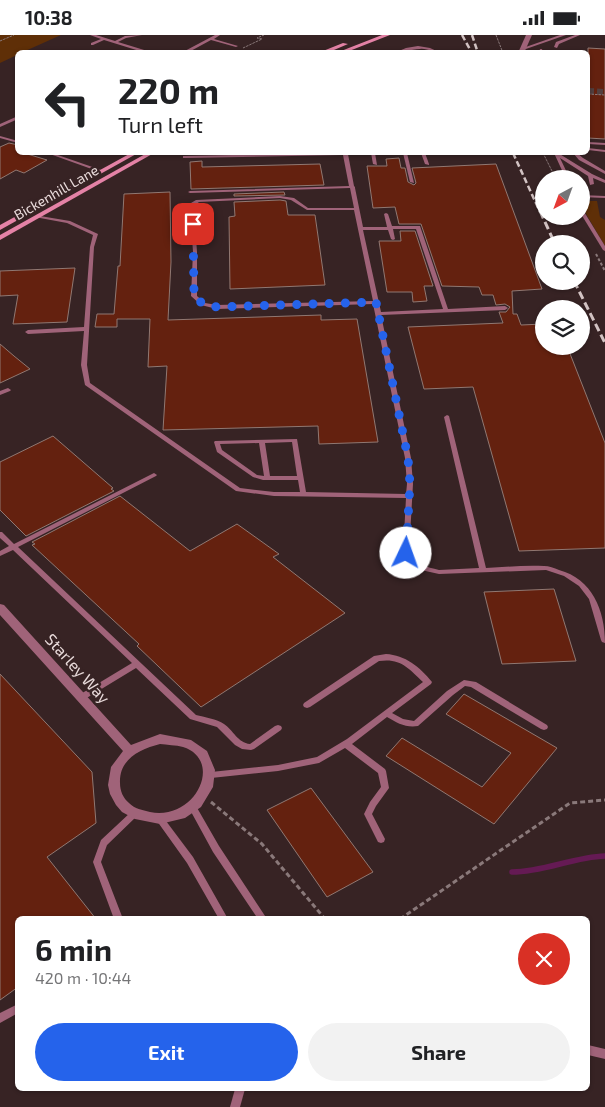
<!DOCTYPE html>
<meta charset="utf-8">
<style>
body{margin:0;font-family:"Exo 2",sans-serif;background:#f2f2f2;color:#202124;height:100vh;display:flex;flex-direction:column;font-size:19px;white-space:nowrap}
*{box-sizing:border-box;margin:0}
p{font-size:16px;color:#757577}
.icon{flex:none;width:28px;height:28px;fill:none;stroke:currentColor;stroke-width:2;stroke-linecap:round;stroke-linejoin:round}
.map{position:relative;flex:1;overflow:hidden}
.panel{position:absolute;left:15px;top:881px;width:575px;height:175px;display:flex;flex-direction:column;background:#fff;border-radius:8px;box-shadow:0 1px 4px #0004}
.panel>*{flex:none}
.banner{position:absolute;left:15px;top:15px;width:575px;height:105px;border-radius:8px;box-shadow:0 1px 4px #0004;background:#fff;color:#202124;overflow:hidden}
.needle{width:32px;rotate:221deg}
.fabs{position:absolute;left:535px;top:135px;display:grid;gap:10px}
.fabs a{display:grid;place-items:center;width:55px;height:55px;border-radius:50%;background:#fff;box-shadow:0 1px 4px #0004;font-size:25px}
.pin{position:absolute;display:grid;place-items:center;width:42px;height:42px;color:#fff;margin:-21px;border-radius:10px;box-shadow:0 2px 8px #0006}
.me{position:absolute;width:55px;margin:-28px;rotate:3deg;stroke-linejoin:round;filter:drop-shadow(0 0 4px #0008)}
.turn{display:flex;align-items:center;gap:18px;height:105px;padding:0 20px;font-size:22px}
.turn .icon{width:65px;height:65px;stroke-width:2.5}
.turn b{display:block;font-size:35px;line-height:42px}
.round{display:grid;place-items:center;flex:none;width:52px;height:52px;border-radius:26px;background:#f2f2f2}
.headline{display:flex;align-items:center;justify-content:space-between;height:85px;padding:0 20px}
h1{font-size:30px;font-weight:700;line-height:38px}
.button{display:flex;gap:10px;margin-top:auto;padding:10px 20px}
.button a{flex:1;height:58px;border-radius:30px;background:#2563eb;color:#fff;font-size:20px;font-weight:700;line-height:58px;text-align:center}
.button a+a{background:#f2f2f2;color:#202124}
.status{display:flex;justify-content:space-between;align-items:center;height:35px;padding:0 25px;background:#fff;direction:ltr}
.status svg{height:14px;fill:currentColor}
.map>svg:first-child{display:block}
.green{fill:#5f2f07}
.lines{fill:none;stroke-linecap:round;stroke-linejoin:round}
.stream{stroke:#651a54;stroke-width:5.5}
.building{fill:#64210f;stroke:#907872}
.tertiary-tunnel{stroke:#523f3f;stroke-width:6;stroke-dasharray:6 3;stroke-linecap:butt}
.path-far2{stroke:#8a797a;stroke-width:1;stroke-dasharray:2.5 1;stroke-linecap:butt}
.path-far1{stroke:#8a797a;stroke-width:2;stroke-dasharray:3 2;stroke-linecap:butt}
.path{stroke:#8a797a;stroke-width:3;stroke-dasharray:5 3;stroke-linecap:butt}
.service{fill:#a06379;fill-rule:evenodd}
.minor{fill:#a06379;fill-rule:evenodd}
.tertiary{fill:#a06379;fill-rule:evenodd}
.secondary{fill:#e482a6;fill-rule:evenodd}
.rail-far1{stroke:#d2c3c3;stroke-width:2.5;stroke-dasharray:6 3;stroke-linecap:butt}
.rail{stroke:#d2c3c3;stroke-width:3;stroke-dasharray:8 4;stroke-linecap:butt}
.route{stroke:#2563eb;stroke-width:9;stroke-dasharray:0 16.2}
.labels{text-anchor:middle;dominant-baseline:central;stroke-width:5;stroke-linejoin:round;paint-order:stroke}
.far-street-label{font-size:14px;fill:#e9dbdb;stroke:#372324}
.street-label{font-size:16px;fill:#e9dbdb;stroke:#372324}
</style>
<div class="status"><b>10:38</b><svg viewBox="0 0 49 12"><path d="M0 12V9h3v3zM5 12V6h3v6zM10 12V3h3v9zM15 12V0h3v12zM26 1h20v11H26zM47 4h2v5h-2z"/></svg></div>
<div class="map">
<svg width="605" height="1072" viewBox="0 0 605 1072">
<rect width="100%" height="100%" fill="#372324"/>
<g class="green">
<path d="M0,0H61L23,17L18,18L17,20L0,28Z"/>
<path d="M589,166H597L600,182L605,185V211L585,177L584,172Z"/>
</g>
<g class="lines">
<path class="stream" d="M512,837C544,837 573,822 605,821"/>
</g>
<g class="building">
<path d="M588,13L605,14V104L588,103Z"/>
<path d="M9,108L18,110V118H24L47,125L24,138L16,135L0,144V112Z"/>
<path d="M399,123L401,133H405L408,147L414,150L416,148L412,133L496,129L542,254L512,256L513,279H517L521,290L544,289V311H567L605,408V513L519,516L473,352L424,354L408,292L503,288L499,277H506L510,272L505,269L496,270L493,260H482L479,252L442,251L421,189H399L395,172L373,173L367,131H387L386,124Z"/>
<path d="M202,126V132L320,129L324,150L191,154L190,127Z"/>
<path d="M170,157L171,227L168,285L321,280V285L357,284L378,407L319,409L318,391L163,395L167,331L148,332L150,284H117V292H95L97,279H114L118,231H120L124,159Z"/>
<path d="M284,157L285,160L234,161V159Z"/>
<path d="M280,165L286,166L288,180H315L325,250L230,254L229,182L235,181L234,167Z"/>
<path d="M400,196H415L433,251H424L427,266L413,267L412,257H387L379,206H401Z"/>
<path d="M75,233L67,287L13,289L18,260L0,261V236Z"/>
<path d="M0,309L14,321L30,334L0,348Z"/>
<path d="M53,401L113,453L111,454L114,456L26,501L0,475V427Z"/>
<path d="M120,461L190,516L237,489L279,519L273,522L345,578L201,672L137,611L139,609L32,510L35,509L32,507Z"/>
<path d="M554,554L576,626L502,629L484,557Z"/>
<path d="M0,639L92,737L96,788L47,822L96,884H18V952L0,965Z"/>
<path d="M464,659L557,713L494,789L386,721L402,703L482,752L511,718L446,679Z"/>
<path d="M311,753L373,837L327,862L267,775Z"/>
</g>
<g class="lines">
<path class="tertiary-tunnel" d="M588,56L605,57"/>
<g class="path-far2">
<path d="M496,0L503,18"/>
<path d="M0,6L14,0"/>
<path d="M243,13L262,4L257,3L264,0"/>
<path d="M588,59L605,60"/>
<path d="M543,118L556,144"/>
</g>
<path class="path-far1" d="M596,219L605,236"/>
<g class="path">
<path d="M211,767L262,809L325,884"/>
<path d="M400,884L570,768L605,765"/>
</g>
<g class="service">
<path d="M90,0H96L115,6L125,1L142,0L126,3L118,7L154,18H146L104,5L93,10H91V8L101,4Z"/>
<path d="M215,0H220L214,4L238,11L236,12L211,5L187,18H181Z"/>
<path d="M560,0H566L523,15L520,14Z"/>
<path d="M575,0H580L559,9L557,13L554,12L556,7Z"/>
<path d="M418,11L430,13L441,18C433,18 427,13 420,14C411,14 403,18 394,18L406,13Z"/>
<path d="M540,14H542L543,18H539Z"/>
<path d="M18,81V84L0,92V89Z"/>
<path d="M0,101L18,106V108L0,103Z"/>
<path d="M588,107L605,108V110L588,109Z"/>
<path d="M588,113L605,115V117L588,115Z"/>
<path d="M47,118H52L104,136L100,137Z"/>
<path d="M319,118H356L354,119H348L354,151L355,152V153L363,192H387L384,179L386,178L388,179L392,191H420L448,274L505,271L508,273L505,275L381,280L411,423L413,449L409,518C417,529 426,532 439,535L479,533L444,382L447,380L449,381L486,533C505,532 525,530 544,531C549,531 554,533 559,535C592,544 605,575 605,608L602,607L601,605L589,564L579,551L564,541L546,535L439,539L421,535L413,531L406,524L403,518L406,463L274,461L236,456L85,350L81,330L84,296L28,299L25,297L28,295L84,292L90,212L93,200L67,188L40,183L38,182L40,181L70,186L98,199L94,212L87,330L90,348L240,453L274,457H300L298,445H263L253,442L217,417L214,407L215,406L297,404L306,457L406,459L407,449L405,423L373,269L217,274L201,270L191,261L193,217L190,174L191,168L196,165L280,161L294,163L308,173H354L350,153L190,158L188,157L190,156L349,151L343,120L185,123H183V121ZM280,163L291,165L307,175H354L373,266L217,270L205,268L197,261V217L194,174L195,170L199,167ZM393,194H416L443,274L381,277L363,195H388L391,204L393,205L395,204ZM292,407L297,441H270L265,408ZM259,408L264,441L257,440L222,415L220,409Z"/>
<path d="M371,118H375L377,130L373,129Z"/>
<path d="M403,118H407L414,148L410,147Z"/>
<path d="M421,118H425L429,129V130L425,129Z"/>
<path d="M554,118H558L592,139L605,145V148L593,143L594,149L590,150L588,141L560,123L570,144H566Z"/>
<path d="M573,118H577L583,123L605,136V139L579,125Z"/>
<path d="M581,160L605,161V163L581,162Z"/>
<path d="M581,174L583,175L605,211V216L603,215L581,179Z"/>
<path d="M8,353L11,355L10,356L0,360V356Z"/>
<path d="M154,438L157,440L156,441L18,512L196,680C204,682 217,684 224,689C233,695 238,708 250,709L275,691L278,690L281,691L282,693L281,695L254,714L251,715L242,714L235,710L217,692L190,684L136,633L85,664L82,665L79,664L78,662L79,660L132,628L13,515L0,521V516L9,511L0,503V497H2L14,509Z"/>
<path d="M386,619C405,620 420,632 432,647L431,649L392,678L403,684L414,686L447,656L464,645L476,647L547,690L548,692L547,694L544,695L541,694L471,652L465,651L453,660L418,691C406,693 397,688 387,682L352,709L385,734L386,736L389,753L376,771L372,779L385,804L384,807L381,808L378,807L364,779L370,767L381,752L378,738L345,713L319,728L278,736L211,743L208,742L207,740L208,738L211,737L278,730L317,722L347,704L423,647C408,633 401,623 379,626L310,672L307,673L304,672L303,670L304,668L374,621Z"/>
<path d="M193,770L196,771L219,811L267,884H258L213,817L189,773L190,771Z"/>
<path d="M134,776L137,777L138,779L137,781L107,810L101,827L123,884H114L93,827L101,805L131,777Z"/>
<path d="M160,780L163,782L193,822L228,884H219L187,828L157,786L156,784L157,782Z"/>
<path d="M18,969V978L0,988V978Z"/>
<path d="M588,1010L605,1014V1024L588,1020Z"/>
<path d="M235,1054H245L240,1072H230Z"/>
</g>
<path class="minor" d="M0,569L4,570L131,710L160,699L191,705L207,716L215,735L213,752L201,772L185,783L160,789L135,784L122,777L116,770L110,759L108,750L111,732L123,716L0,580ZM160,709C167,710 176,710 183,712C224,725 196,786 150,777C142,775 135,774 129,768C123,763 120,756 120,748C119,724 140,714 160,709Z"/>
<path class="tertiary" d="M526,0H532L524,18H518Z"/>
<g class="secondary">
<path d="M382,0H390L344,18H336Z"/>
<path d="M343,8L348,9L327,18H318Z"/>
<path d="M131,118H138L0,195V190Z"/>
<path d="M147,118H154L0,205V200Z"/>
</g>
<g class="rail-far1">
<path d="M462,0L472,18"/>
<path d="M472,0L478,18"/>
<path d="M513,118L540,177"/>
</g>
<g class="rail">
<path d="M540,176L555,209"/>
<path d="M574,246L605,308"/>
</g>
</g>
<g class="lines">
<path class="route" d="M193,189L194,261L203,269L217,272L376,267L408,423L410,449L406,518"/>
</g>
<g class="labels">
<g class="far-street-label">
<text transform="translate(56 157) rotate(-30)">Bickenhill Lane</text>
</g>
<g class="street-label">
<text transform="translate(78 633) rotate(48)">Starley Way</text>
</g>
</g>
</svg>
<div class="fabs">
<a><svg class="needle" viewBox="-14 -14 28 28"><path d="M0-13l5 13h-10z" fill="#e53935"/><path d="M0 13l5-13h-10z" fill="#757577"/></svg></a>
<a><svg class="icon" aria-label="search" viewBox="0 0 24 24"><circle cx="10" cy="10" r="6"/><path d="M15 15l6 6"/></svg></a>
<a><svg class="icon" aria-label="layers" viewBox="0 0 24 24"><path d="M12 4l9 5-9 5-9-5zM3 14l9 5 9-5"/></svg></a>
</div>
<div class="pin" style="left:193px;top:189px;background:#d93025"><svg class="icon" aria-label="arrive" viewBox="0 0 24 24"><path d="M6 21V4h12l-3 4 3 4H6"/></svg></div>
<svg class="me" style="left:406px;top:518px" viewBox="-20 -20 40 40"><circle r="19" fill="#fff"/><path d="M0-13L10 11 0 6-10 11z" fill="#2563eb"/></svg>
<div class="banner">
<div class="turn"><svg class="icon" aria-label="left" viewBox="0 0 24 24"><path d="M17 20v-9H6M10 6l-5 5 5 5"/></svg><div><b>220 m</b>Turn left</div></div>
</div>
<section class="panel">
<div class="headline"><div><h1>6 min</h1><p>420 m · 10:44</p></div><a class="round" style="background:#d93025;color:#fff"><svg class="icon" aria-label="close" viewBox="0 0 24 24"><path d="M6 6l12 12M18 6L6 18"/></svg></a></div>
<div class="button"><a>Exit</a><a>Share</a></div>
</section>
</div>
